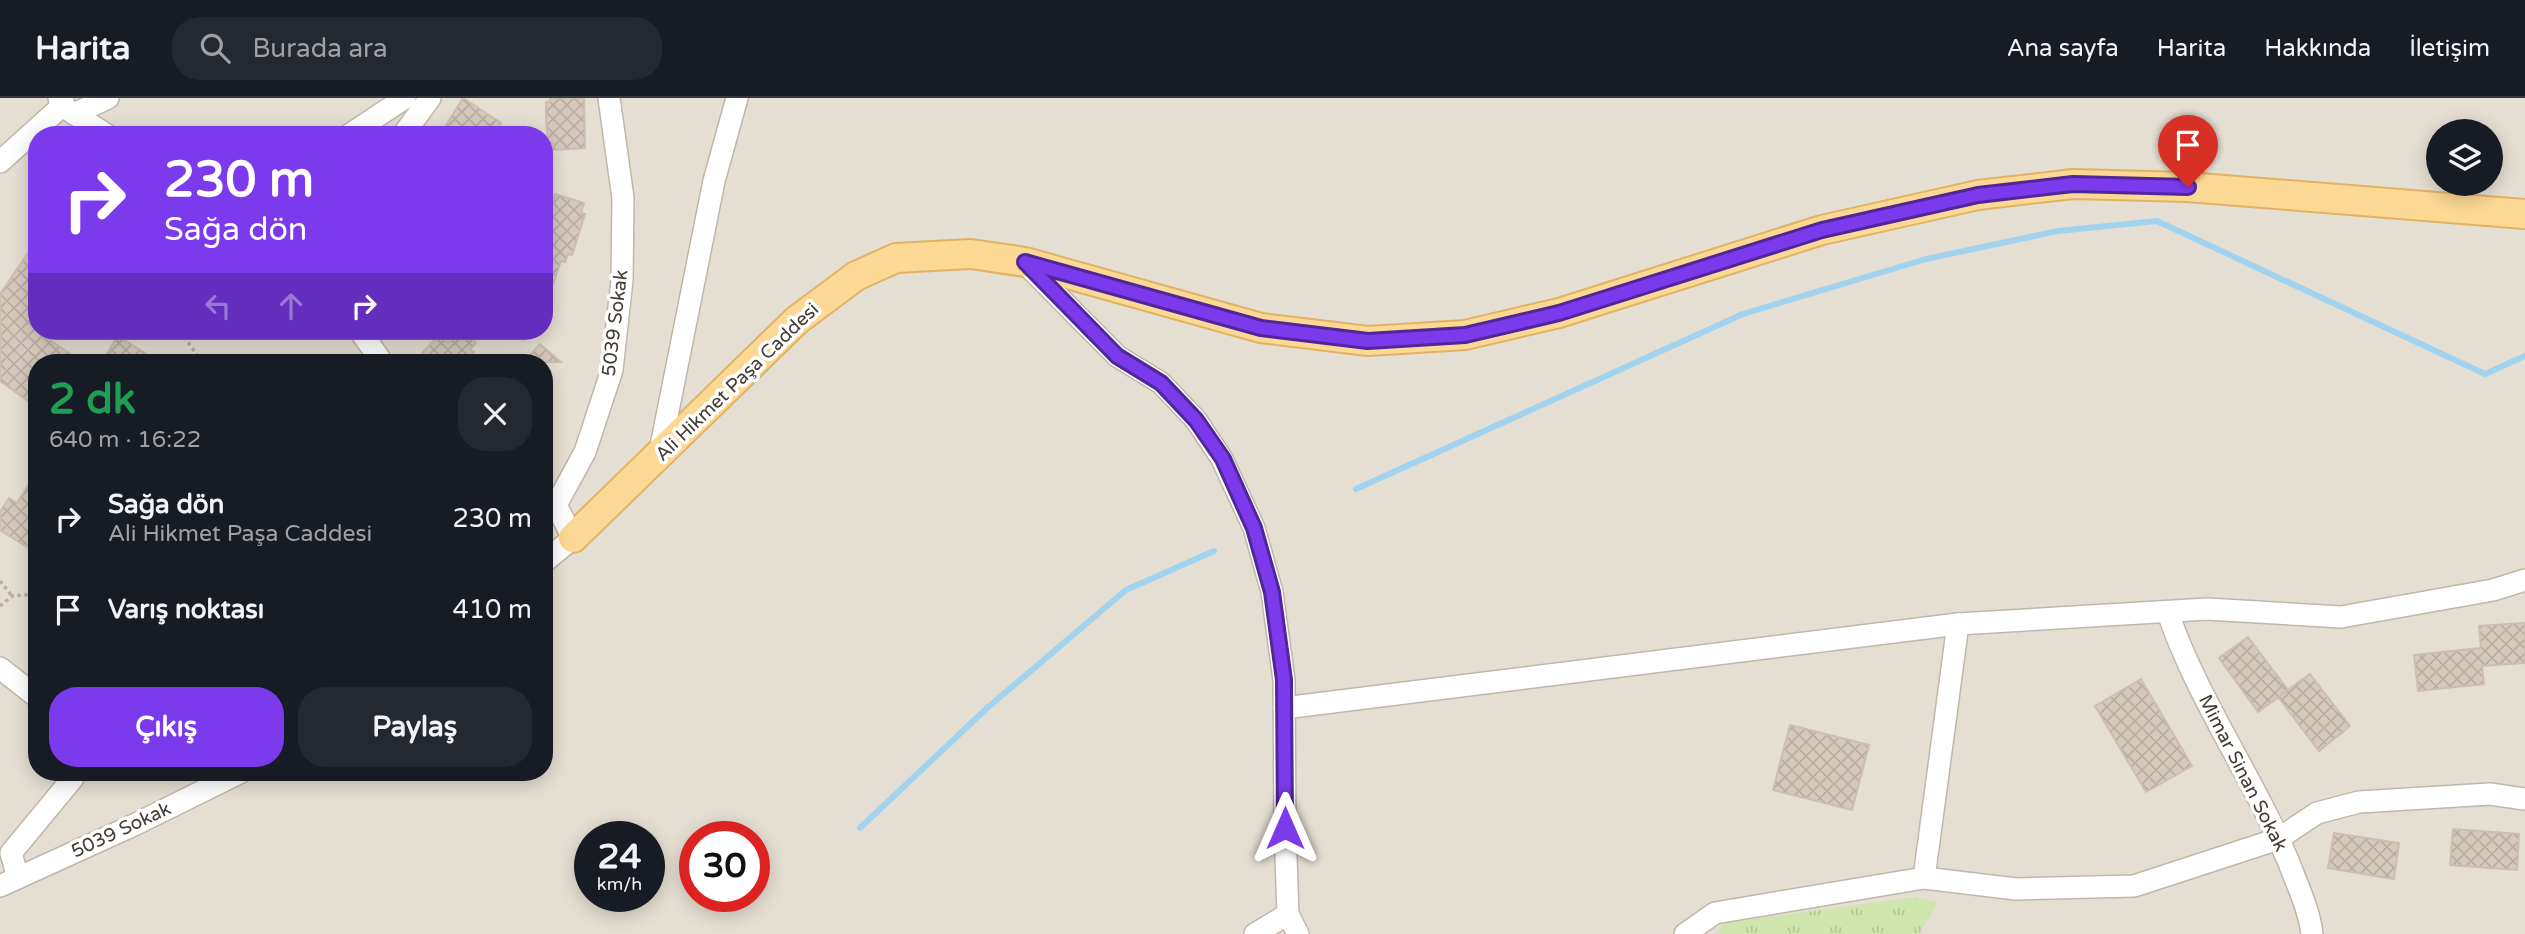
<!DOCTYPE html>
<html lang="tr">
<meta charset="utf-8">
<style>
body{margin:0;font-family:"Varela Round",sans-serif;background:#242831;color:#f1f3f6;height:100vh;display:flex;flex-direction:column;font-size:26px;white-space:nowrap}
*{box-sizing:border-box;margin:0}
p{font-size:23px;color:#9ea1a6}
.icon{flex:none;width:38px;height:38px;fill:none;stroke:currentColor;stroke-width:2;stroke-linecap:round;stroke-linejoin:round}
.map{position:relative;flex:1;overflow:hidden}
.sheet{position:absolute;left:28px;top:256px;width:525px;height:427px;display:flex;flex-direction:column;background:#171b24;border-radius:28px;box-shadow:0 4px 18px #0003}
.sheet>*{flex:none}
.banner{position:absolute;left:28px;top:28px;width:525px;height:214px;border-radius:28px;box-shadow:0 4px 18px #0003;background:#7c3aed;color:#fff;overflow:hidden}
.buttons{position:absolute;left:2426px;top:21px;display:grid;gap:14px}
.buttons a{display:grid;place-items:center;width:77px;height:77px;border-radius:50%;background:#171b24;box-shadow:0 4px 18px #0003;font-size:35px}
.speed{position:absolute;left:574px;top:723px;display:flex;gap:14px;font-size:35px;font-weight:700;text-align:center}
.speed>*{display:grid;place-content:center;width:91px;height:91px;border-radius:50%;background:#171b24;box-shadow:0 4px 18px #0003;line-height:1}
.speed small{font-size:18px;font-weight:400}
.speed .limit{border:10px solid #d22;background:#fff;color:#111}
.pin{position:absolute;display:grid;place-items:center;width:60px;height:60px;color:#fff;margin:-72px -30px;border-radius:50% 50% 50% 0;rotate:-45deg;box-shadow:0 0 7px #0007}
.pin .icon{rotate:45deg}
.me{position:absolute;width:77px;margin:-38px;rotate:0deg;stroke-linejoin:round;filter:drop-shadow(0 0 5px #0008)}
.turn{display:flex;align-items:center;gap:24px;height:147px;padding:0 21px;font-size:32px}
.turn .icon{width:91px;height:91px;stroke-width:2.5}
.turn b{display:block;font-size:49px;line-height:60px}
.lanes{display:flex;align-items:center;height:66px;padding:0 21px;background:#0003;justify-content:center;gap:35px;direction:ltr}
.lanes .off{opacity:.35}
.round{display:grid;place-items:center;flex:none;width:74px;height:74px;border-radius:28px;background:#242831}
.head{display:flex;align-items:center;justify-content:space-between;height:119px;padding:0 21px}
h1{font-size:42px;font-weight:800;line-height:52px;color:#1e9e55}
.action{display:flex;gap:14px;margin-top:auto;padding:14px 21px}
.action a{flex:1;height:80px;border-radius:28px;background:#7c3aed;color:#fff;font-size:28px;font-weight:800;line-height:80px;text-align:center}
.action a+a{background:#242831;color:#f1f3f6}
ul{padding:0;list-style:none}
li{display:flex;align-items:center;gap:21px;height:91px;padding:0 21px}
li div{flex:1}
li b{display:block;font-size:26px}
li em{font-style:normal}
header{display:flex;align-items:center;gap:42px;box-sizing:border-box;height:98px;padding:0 35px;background:#171b24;border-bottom:2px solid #363941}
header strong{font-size:33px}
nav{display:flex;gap:38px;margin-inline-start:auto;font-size:24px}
.search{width:490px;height:63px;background:#242831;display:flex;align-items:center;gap:18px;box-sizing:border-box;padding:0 24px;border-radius:28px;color:#9ea1a6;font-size:26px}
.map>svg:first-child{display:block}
.residential{fill:#e5ded2;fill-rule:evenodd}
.grass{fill:url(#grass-tufts)}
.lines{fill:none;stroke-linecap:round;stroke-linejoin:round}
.stream{stroke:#a1d3ee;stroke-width:6}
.building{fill:url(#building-cross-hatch);stroke:#cdbfad;stroke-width:2}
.minor-casing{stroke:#bfb7aa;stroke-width:24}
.major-casing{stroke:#e0b364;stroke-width:32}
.path{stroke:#beae99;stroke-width:3.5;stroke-dasharray:3.5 3.5;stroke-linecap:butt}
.minor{stroke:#fff;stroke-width:21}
.major{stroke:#fbd893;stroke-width:28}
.route-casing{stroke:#51269a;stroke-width:18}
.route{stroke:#7c3aed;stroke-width:12}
.labels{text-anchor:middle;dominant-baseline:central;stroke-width:7;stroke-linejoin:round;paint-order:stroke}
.street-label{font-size:19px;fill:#433c34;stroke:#fff}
</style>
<header>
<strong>Harita</strong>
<div class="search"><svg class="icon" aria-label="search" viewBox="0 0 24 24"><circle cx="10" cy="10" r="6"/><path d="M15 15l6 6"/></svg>Burada ara</div>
<nav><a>Ana sayfa</a><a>Harita</a><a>Hakkında</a><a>İletişim</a></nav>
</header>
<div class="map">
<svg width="2525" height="836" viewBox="0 0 2525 836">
<defs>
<pattern id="grass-tufts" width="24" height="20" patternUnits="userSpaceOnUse" patternTransform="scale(1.75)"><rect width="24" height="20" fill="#cfe5ad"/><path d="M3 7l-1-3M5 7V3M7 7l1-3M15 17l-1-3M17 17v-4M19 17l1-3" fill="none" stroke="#b3c595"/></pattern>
<pattern id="building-cross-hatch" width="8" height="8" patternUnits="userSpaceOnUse" patternTransform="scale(1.75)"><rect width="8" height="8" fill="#d6cabd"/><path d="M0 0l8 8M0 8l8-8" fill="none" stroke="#b9aea3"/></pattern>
</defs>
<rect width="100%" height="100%" fill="#f1ede4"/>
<path class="residential" d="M0,0H2525V836H0ZM2438,33H2490V86H2438ZM37,37H544V233H37ZM37,264H544V674H37ZM590,738H649V798H590ZM695,738H754V798H695Z"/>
<path class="grass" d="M1914,799L1938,804L1919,836H1717L1725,825Z"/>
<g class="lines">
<g class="stream">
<path d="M1356,391L1743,216L1926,161L2058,133L2157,123L2485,276L2525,258"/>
<path d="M860,730L986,611L1126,492L1214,453"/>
</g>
</g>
<g class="building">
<path d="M463,0L501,25L493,37H440Z"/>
<path d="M550,0H584L585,50L553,52L552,44H548L546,21V4H550Z"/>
<path d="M555,96L584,105L581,115L585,116L572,157L568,156L565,164L561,163L547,203H544V110L550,112Z"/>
<path d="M37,142V233L82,264H37V309L0,283V196Z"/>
<path d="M443,233H463L476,245L470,251L474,254L465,264H432L422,255Z"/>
<path d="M118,238L159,264H101Z"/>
<path d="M540,246L561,264H524Z"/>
<path d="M37,374V435L27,449L0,432V414L9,400L17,405Z"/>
<path d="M2525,525V565L2482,568L2484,586L2418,593L2414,557L2481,550L2479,528Z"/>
<path d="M2248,539L2288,592L2258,614L2219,560Z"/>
<path d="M2310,576L2350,628L2319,653L2278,599Z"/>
<path d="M2141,581L2192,668L2146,694L2095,608Z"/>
<path d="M1790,627L1869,647L1852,712L1773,692Z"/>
<path d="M2453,731L2519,736L2517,772L2450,767Z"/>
<path d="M2334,735L2399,745L2394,781L2328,770Z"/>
</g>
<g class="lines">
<g class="minor-casing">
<g id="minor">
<path d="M59,0L62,8L107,37"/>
<path d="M74,16L108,0"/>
<path d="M349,37L405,0"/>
<path d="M403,37L430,0"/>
<path d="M0,64L62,8L63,0"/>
<path d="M1025,165L1117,258L1161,285L1196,322L1222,361L1254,430L1272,494L1284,582L1285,730L1288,816L1298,836"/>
<path d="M360,233L382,264"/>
<path d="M659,358L714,83L737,0"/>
<path d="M544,464L573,440L556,407L585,354L612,272L622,182L623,100L609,0"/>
<path d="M2168,515C2198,603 2254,680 2289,765C2298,789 2309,811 2312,836"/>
<path d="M0,570L37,599"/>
<path d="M1284,610L1958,526L2207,511L2341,519L2493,492L2525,482"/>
<path d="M18,780L11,755L73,680L74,674"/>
<path d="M1924,780L1958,526"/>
<path d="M0,788L134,727L241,674"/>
<path d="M1255,836L1288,816"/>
<path d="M1685,836L1715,815L1924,780L2016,791L2134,788L2278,741L2317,715L2359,704L2490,696L2525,701"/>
</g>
</g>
<g class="major-casing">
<path id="major" d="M573,440L797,222L856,178L896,160L971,156L1025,164L1261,230L1368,243L1465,237L1559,215L1822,132L1978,97L2073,86L2187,89L2525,116"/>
</g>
<g class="path">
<path d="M180,233L202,264"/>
<path d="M0,483L12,498"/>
<path d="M0,508L12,498L37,496"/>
</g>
<use href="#minor" class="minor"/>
<use href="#major" class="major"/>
</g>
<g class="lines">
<g class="route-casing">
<path id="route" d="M1285,730L1284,582L1272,494L1254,430L1223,361L1196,322L1161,285L1117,258L1025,164L1261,230L1368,243L1465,237L1559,215L1822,132L1978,97L2073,86L2188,89"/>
</g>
<use href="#route" class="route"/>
</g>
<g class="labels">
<g class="street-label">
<text transform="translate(615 225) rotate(-83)">5039 Sokak</text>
<text transform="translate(737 284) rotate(-44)">Ali Hikmet Paşa Caddesi</text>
<text transform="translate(2243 675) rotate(63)">Mimar Sinan Sokak</text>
<text transform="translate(121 732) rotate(-25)">5039 Sokak</text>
</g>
</g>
</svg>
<div class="buttons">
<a><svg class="icon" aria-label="layers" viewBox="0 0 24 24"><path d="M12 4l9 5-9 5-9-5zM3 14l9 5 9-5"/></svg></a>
</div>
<div class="speed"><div>24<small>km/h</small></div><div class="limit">30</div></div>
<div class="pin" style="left:2188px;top:89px;background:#d93025"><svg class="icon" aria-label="arrive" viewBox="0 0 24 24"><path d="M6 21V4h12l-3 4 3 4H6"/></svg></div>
<svg class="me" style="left:1285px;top:730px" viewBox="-20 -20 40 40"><path d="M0-17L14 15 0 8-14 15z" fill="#7c3aed" stroke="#fff" stroke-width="4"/></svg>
<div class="banner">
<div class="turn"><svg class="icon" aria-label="right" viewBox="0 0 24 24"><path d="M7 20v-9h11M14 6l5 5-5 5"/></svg><div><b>230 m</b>Sağa dön</div></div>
<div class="lanes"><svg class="icon off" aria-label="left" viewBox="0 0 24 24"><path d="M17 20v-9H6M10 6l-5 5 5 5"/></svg><svg class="icon off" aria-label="ahead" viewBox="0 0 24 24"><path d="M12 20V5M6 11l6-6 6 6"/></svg><svg class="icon" aria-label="right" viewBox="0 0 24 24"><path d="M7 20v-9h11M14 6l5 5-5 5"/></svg></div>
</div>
<section class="sheet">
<div class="head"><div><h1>2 dk</h1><p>640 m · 16:22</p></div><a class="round"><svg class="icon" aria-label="close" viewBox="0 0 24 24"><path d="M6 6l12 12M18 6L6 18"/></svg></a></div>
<ul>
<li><svg class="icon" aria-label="right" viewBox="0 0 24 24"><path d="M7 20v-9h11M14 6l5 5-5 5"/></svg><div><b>Sağa dön</b><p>Ali Hikmet Paşa Caddesi</p></div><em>230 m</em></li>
<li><svg class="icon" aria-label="arrive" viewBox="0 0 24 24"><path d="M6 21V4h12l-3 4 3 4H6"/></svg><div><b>Varış noktası</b></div><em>410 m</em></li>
</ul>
<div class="action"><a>Çıkış</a><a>Paylaş</a></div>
</section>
</div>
